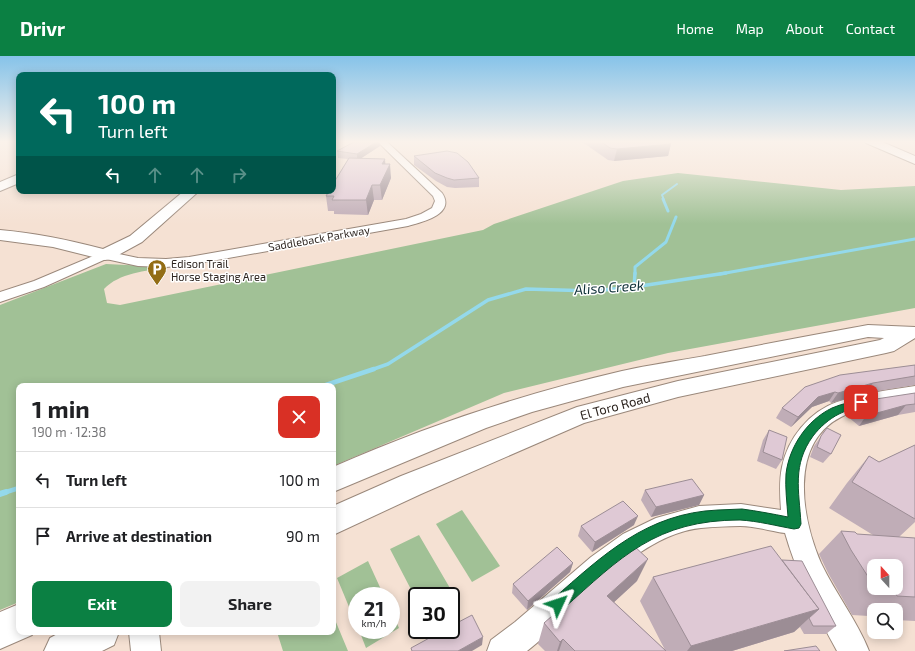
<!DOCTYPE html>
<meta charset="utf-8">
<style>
body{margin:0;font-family:"Exo 2",sans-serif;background:#f2f2f2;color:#202124;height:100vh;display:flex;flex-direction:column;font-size:15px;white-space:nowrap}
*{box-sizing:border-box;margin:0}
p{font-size:13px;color:#757577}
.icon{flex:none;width:22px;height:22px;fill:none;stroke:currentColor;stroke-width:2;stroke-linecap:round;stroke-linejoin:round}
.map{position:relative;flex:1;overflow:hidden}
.side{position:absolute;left:16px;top:327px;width:320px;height:252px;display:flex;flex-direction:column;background:#fff;border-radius:8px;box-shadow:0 2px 10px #0003}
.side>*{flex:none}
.hud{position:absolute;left:16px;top:16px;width:320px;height:122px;border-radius:8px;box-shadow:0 2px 10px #0003;background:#00695c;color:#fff;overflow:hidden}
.needle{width:26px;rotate:339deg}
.buttons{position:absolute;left:867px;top:503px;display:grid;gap:8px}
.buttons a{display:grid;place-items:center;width:36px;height:36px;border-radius:8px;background:#fff;box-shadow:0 2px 10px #0003;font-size:20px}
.speed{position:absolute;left:348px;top:531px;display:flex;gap:8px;font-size:20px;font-weight:700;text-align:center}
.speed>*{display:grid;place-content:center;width:52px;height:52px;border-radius:50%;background:#fff;box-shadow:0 2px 10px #0003;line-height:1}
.speed small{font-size:10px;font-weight:400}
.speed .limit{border:2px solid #111;border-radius:6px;background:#fff;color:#111}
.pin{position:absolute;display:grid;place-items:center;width:34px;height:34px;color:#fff;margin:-17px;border-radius:8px;box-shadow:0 2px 6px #0006}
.me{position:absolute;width:44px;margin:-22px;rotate:48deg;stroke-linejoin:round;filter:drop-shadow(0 0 3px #0008)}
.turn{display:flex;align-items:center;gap:14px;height:84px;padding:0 16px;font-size:18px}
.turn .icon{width:52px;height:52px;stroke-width:2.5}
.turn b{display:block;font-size:28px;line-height:34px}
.lanes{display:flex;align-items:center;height:38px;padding:0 16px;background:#0003;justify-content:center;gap:20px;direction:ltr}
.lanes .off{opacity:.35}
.round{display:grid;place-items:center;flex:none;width:42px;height:42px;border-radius:8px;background:#f2f2f2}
.summary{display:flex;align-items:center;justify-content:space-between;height:68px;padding:0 16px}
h1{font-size:24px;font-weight:700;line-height:30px}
.action{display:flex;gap:8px;margin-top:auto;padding:8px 16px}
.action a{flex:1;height:46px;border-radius:8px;background:#0b8043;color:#fff;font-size:16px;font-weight:700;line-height:46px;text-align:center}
.action a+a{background:#f2f2f2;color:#202124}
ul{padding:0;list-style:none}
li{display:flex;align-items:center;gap:12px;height:56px;padding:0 16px;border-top:1px solid #e0e0e0}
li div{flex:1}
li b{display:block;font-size:15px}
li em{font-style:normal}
header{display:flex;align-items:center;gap:24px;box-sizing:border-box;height:56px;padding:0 20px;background:#0b8043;color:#fff}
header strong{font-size:19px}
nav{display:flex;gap:22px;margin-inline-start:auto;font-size:14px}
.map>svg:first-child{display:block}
.green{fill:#a1c196}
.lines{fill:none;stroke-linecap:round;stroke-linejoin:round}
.stream-far4{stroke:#94d9eb;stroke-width:2}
.stream-far3{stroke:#94d9eb;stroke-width:3}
.stream-far2{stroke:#94d9eb;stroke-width:3.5}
.stream-far1{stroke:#94d9eb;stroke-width:4.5}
.stream{stroke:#94d9eb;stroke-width:6}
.minor-casing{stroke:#9a887b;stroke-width:2}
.major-casing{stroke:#9a887b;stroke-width:2}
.minor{fill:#fff;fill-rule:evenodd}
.major{fill:#fff;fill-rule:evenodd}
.wall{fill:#c0adb7;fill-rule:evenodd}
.shaded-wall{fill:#9c8d95}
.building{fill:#dfc9d5;stroke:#9c8d95}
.route{fill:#0b8043;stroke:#07532c}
.labels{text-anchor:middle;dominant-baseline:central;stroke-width:3;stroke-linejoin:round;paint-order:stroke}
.far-street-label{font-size:11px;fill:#2d2520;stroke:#fff}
.far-poi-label{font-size:11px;fill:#2d2520;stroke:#fff;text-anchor:start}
.street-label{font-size:13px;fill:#2d2520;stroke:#fff}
.water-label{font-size:14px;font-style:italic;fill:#0e3038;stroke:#fff}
</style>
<header>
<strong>Drivr</strong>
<nav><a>Home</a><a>Map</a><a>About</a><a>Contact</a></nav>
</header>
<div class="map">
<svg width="915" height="595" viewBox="0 0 915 595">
<rect width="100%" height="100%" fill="#f5e1d3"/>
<g class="green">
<path d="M678,117L841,134L915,130V252L668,297L504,337L333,410V330H19V546L0,554V249L106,208L167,211C146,215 119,217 104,233L107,247L120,249L483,174L494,168L623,125Z"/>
<path d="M462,454L500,510L472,526L436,468Z"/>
<path d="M419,479L454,539L451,541L417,540V545L390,493Z"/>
<path d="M368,505L384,540H357V570L337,522Z"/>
<path d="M391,554L399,572L366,592L359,574H391Z"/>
<path d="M333,559L348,595H283L277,576H333Z"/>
</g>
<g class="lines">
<path class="stream-far4" d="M664,144L662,139L677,128"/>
<g class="stream-far3">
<path d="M663,143L668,155"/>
<path d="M635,218V211L666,186L676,161"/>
<path d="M720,218L915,183"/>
</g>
<g class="stream-far2">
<path d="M634,231L635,217"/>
<path d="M371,314L388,308L488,244L526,233L593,235L634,231L726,217"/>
</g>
<g class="stream-far1">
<path d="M323,330L374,313"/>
<path d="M3,437L19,432"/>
</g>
<path class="stream" d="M0,438L6,436"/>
<g class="minor-casing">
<g id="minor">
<path d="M377,85H386L442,137C456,158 423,166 408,170L189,209L166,211L138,210L106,203L44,231L0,246V236L34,225L105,195L138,202L166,203L189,201L406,163L421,158L432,152L435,145L433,140Z"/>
<path d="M915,330V344C890,348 864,349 841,361C788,388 802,463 821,507C835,537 857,564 869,595H837C816,557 797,519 785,477C770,475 755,470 740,470C727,470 713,471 701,472C634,479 578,556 527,595H487L491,584L515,566L591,501L623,478L656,462L699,450L741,448L781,454C780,439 779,425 782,411C788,382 809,356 837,346C862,337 889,334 915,330Z"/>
<path d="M129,576H159L161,595H131Z"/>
</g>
</g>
<g class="major-casing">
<g id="major">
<path d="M865,85H880L915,100V108L866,87Z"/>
<path d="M19,118V127L0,135V126Z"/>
<path d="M184,135H199L142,186L111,203L105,204L53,191L0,184V174C35,177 69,184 103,193L130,180Z"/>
<path d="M868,269L915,271V282L894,295L886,297L678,341L584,367L421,438L333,479V450L401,420L577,351L678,325L880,284L884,282L868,281L623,331L532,356L486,372L333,436V411C426,370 523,338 622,315C649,309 677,305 705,300C759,289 814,279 868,269Z"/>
<path d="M19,548V576H33L32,579L0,593V556Z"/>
<path d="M61,576H119L114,589L102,595H44L50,582Z"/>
</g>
</g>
<use href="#minor" class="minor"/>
<use href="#major" class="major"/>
</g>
<g class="wall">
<path d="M369,85H379L380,90L361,102L385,103V108L391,122L382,144H374L368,159L334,158V155H328L326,140L348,103L338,102L337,95Z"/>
<path d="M581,85H666L671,88L668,100L614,105L608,104Z"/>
<path d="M414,100L479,122V131L455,132L447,131L436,125L414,109Z"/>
<path d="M915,309V329L866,337L831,347L829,345L812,351L791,371L776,362L782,352Z"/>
<path d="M915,337V356L898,359L859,370L847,360L854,350Z"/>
<path d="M827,372L831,398L823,407L810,401L814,390Z"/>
<path d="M769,374L782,404L776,413L757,405L763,384Z"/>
<path d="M915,389V466L899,481L915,482V565L896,564V554H874V562H870L869,560L852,559L828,517L819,498L841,475L857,478L873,479L829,452L847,427L869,400L879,406ZM874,510L896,532H874Z"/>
<path d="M645,434L704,439L699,449L651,461L641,444Z"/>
<path d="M634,469L592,496L578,480L581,470Z"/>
<path d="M782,504L836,570L826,578H804L800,571L794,576L732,595H545L538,588L544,567L637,525L614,546L665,594L640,545L653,521Z"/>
<path d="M573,507L570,516L527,554L512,537L513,528Z"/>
</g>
<g class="shaded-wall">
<path d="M378,85H379L380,90L357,105V98Z"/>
<path d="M671,88L668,100L614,105L617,93Z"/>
<path d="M385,103L386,116L382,108Z"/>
<path d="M390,108L391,122L382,144L380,129Z"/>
<path d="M372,129L374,144L368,159L366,144Z"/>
<path d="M873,327L866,337L831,347L838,337Z"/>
<path d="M835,336L829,345L812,351L791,371L798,361L818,341Z"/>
<path d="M906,349L898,359L859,370L866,360Z"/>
<path d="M704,439L699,449L651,461L656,451Z"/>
<path d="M638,460L634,469L592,496L595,486Z"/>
<path d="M648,503L637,525L598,561L607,540Z"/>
<path d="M573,507L570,516L527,554L528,545Z"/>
<path d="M819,553L794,576L732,595H687L691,590Z"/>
<path d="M483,581L482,589L472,595H458Z"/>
<path d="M563,583L559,595H557L560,586Z"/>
</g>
<g class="building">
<path d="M369,85H378L357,98L337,95L354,86Z"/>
<path d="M600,85H666L671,88L617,93L610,92Z"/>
<path d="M447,95L457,97L468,106L479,122L454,124L447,122L435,117L414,100Z"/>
<path d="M349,102L385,103L382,108H390L380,129H372L366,144H332L334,140H326L329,135H333V128Z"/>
<path d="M915,309V320L873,327L838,337L835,336L818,341L798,361L782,352L805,331L840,319Z"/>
<path d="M915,337V348L906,349L866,360L854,350L876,343Z"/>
<path d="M827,372L841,379L831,398L817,391L821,380Z"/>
<path d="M769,374L787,381L782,404L763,396Z"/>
<path d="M915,389V463L852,426L869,400L879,406Z"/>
<path d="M692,423L704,439L656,451L645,434Z"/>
<path d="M623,445L638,460L595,486L581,470Z"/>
<path d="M841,475L855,476L857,478L915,482V541L897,540L896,538L879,537L875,532H896V510H874V530L851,494Z"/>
<path d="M633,489L648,503L607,540L666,595H575L563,583L560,586L544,567Z"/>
<path d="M771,490L819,553L691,590L653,521Z"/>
<path d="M557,491L573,507L528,545L513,528Z"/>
<path d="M782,504L802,505L836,570H813L809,562L819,553Z"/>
<path d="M472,559L483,581L458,595H412L411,592L444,574H451V570Z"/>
<path d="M816,590L820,595H784Z"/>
</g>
<linearGradient id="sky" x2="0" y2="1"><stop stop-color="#86c3e9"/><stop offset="0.51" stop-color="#faf2eb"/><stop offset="1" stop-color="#faf2eb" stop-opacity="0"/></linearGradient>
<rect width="915" height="168" fill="url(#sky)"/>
<path class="route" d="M861,343L865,344L866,346L865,349C856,352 846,354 839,358C829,363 820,371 813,380C792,409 799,434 801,468L799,472L794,473C777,470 758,465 740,464C656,464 621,501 563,553L558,556L553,553L551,548L553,543C603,499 647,457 718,454C726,454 734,453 742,453C757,455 773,458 788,461C787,447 785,431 786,418C789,391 807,364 832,352C841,348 852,346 861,343Z"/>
<defs>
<g id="parking-pin" transform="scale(1)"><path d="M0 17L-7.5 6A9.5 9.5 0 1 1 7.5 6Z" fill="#936d15" stroke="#fff"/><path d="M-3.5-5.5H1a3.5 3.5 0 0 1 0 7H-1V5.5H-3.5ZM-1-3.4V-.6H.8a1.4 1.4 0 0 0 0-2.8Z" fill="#fff"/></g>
</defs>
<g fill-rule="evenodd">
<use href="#parking-pin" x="157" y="213"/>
</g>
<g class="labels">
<g class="far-street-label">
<text transform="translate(319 182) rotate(-10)">Saddleback Parkway</text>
</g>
<g class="far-poi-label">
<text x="171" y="207">Edison Trail<tspan x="171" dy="13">Horse Staging Area</tspan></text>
</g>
<g class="street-label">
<text transform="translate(615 350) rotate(-15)">El Toro Road</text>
</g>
<g class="water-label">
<text transform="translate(609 231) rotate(-4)">Aliso Creek</text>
</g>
</g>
</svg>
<div class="buttons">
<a><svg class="needle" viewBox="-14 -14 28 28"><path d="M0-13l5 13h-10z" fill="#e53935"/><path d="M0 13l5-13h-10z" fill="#757577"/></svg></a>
<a><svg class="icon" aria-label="search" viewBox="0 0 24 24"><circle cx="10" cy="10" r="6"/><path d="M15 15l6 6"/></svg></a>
</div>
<div class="speed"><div>21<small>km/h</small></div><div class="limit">30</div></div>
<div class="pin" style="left:861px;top:346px;background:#d93025"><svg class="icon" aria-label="arrive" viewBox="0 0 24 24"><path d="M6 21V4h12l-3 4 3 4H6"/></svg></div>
<svg class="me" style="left:558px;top:548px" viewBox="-20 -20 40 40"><path d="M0-17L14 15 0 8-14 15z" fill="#0b8043" stroke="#fff" stroke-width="4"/></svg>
<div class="hud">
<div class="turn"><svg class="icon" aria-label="left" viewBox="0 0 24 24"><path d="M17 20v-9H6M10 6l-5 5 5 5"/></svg><div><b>100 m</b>Turn left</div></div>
<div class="lanes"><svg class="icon" aria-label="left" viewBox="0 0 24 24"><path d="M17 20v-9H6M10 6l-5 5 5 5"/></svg><svg class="icon off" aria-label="ahead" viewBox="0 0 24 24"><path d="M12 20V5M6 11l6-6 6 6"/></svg><svg class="icon off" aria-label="ahead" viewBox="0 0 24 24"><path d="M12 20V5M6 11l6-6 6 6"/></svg><svg class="icon off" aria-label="right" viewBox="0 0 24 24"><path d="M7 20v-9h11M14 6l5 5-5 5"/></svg></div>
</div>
<section class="side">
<div class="summary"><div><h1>1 min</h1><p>190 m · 12:38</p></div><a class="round" style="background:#d93025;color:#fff"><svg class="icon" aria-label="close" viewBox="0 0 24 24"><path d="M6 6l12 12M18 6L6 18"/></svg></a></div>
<ul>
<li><svg class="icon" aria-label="left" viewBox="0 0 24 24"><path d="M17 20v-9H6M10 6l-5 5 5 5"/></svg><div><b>Turn left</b></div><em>100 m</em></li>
<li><svg class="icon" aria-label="arrive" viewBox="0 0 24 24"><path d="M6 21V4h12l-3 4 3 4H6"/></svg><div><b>Arrive at destination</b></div><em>90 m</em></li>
</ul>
<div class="action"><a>Exit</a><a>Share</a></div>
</section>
</div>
